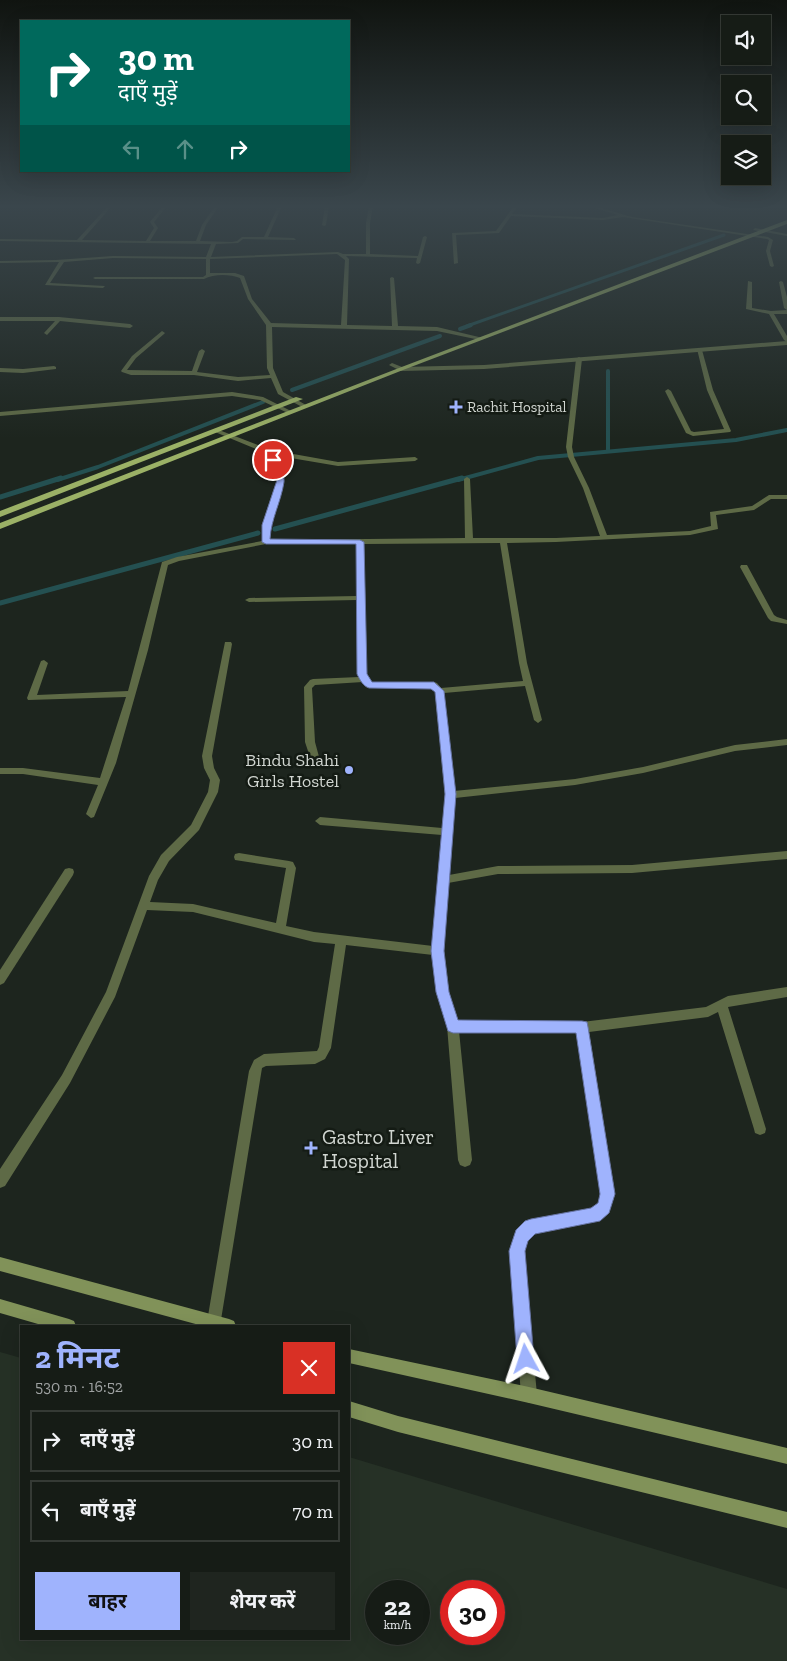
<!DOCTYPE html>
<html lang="hi">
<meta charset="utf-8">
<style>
body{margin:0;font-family:"Zilla Slab","Noto Sans Devanagari",serif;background:#1f251f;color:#f1f3f6;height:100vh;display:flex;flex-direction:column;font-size:19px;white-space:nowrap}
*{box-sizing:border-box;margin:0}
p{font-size:16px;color:#9ea1a1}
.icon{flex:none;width:28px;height:28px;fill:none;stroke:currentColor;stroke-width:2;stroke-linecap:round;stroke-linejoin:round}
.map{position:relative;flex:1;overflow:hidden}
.sheet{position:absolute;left:20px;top:1325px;width:330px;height:315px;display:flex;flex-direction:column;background:#161c16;border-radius:0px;box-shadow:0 5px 20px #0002,0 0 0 1px #353a35}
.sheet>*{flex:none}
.top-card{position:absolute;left:20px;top:20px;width:330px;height:152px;border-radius:0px;box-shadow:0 5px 20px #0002,0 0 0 1px #353a35;background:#00695c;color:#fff;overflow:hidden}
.buttons{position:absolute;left:721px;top:15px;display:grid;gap:10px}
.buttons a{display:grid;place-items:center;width:50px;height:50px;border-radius:0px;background:#161c16;box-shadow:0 5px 20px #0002,0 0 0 1px #353a35;font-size:25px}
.speed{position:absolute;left:365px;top:1580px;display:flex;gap:10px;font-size:25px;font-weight:700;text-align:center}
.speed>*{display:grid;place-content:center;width:65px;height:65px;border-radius:50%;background:#161c16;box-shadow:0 5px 20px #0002,0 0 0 1px #353a35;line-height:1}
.speed small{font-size:12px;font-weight:400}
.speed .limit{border:8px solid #d22;background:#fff;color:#111}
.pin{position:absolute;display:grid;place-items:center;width:42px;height:42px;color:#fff;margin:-21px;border:2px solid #fff;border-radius:50%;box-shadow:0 1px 5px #0007}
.me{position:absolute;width:55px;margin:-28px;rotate:355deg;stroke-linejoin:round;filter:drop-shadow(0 0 4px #0008)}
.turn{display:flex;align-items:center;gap:18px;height:105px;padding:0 15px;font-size:22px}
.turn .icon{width:65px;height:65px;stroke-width:2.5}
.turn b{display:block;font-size:35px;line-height:42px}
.lanes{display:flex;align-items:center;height:48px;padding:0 15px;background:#0003;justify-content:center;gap:25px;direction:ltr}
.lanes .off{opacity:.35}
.round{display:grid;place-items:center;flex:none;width:52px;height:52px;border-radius:0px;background:#1f251f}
.headline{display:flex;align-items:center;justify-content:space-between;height:85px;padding:0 15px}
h1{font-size:30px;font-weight:700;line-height:38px;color:#9fb3fd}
.button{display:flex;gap:10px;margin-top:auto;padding:10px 15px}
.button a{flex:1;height:58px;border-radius:0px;background:#9fb3fd;color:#111;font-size:20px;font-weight:700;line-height:58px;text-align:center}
.button a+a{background:#1f251f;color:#f1f3f6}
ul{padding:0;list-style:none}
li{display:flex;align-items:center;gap:15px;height:62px;margin:0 10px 8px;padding:0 5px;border:2px solid #353a35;border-radius:0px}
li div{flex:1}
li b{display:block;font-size:19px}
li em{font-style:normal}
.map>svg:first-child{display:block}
.built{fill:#263126;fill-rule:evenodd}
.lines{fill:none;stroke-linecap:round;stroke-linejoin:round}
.stream-far2{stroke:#245051;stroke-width:3}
.stream-far1{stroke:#245051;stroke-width:4}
.stream{stroke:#245051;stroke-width:5}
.minor{fill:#5e6a46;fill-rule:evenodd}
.tertiary{fill:#5e6a46;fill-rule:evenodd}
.secondary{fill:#819259;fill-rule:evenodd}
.primary{fill:#9bb166;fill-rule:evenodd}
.route{fill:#9fb3fd;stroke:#6774a4}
.poi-dot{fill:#9fb3fd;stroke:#141b14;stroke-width:2}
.labels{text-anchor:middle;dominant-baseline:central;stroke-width:5;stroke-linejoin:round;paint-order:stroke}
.far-poi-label{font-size:15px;fill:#d1d6d1;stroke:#141b14;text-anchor:start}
.poi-label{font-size:18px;fill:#d1d6d1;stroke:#141b14;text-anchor:end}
.near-poi-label{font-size:21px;fill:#d1d6d1;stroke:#141b14;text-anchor:start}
</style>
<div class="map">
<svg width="787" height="1661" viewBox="0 0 787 1661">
<rect width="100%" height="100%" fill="#1d251e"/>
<path class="built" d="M0,1352L21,1358V1639H349V1457L787,1589V1661H0ZM376,1591H419V1634H376ZM451,1591H494V1634H451Z"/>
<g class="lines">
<path class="stream-far2" d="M467,326L724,235"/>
<g class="stream-far1">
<path d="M460,329L471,325"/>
<path d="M608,371V451"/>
<path d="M292,390L440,336"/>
<path d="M57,480L98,467L263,402"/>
<path d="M458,480L538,458L736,440L787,430"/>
</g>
<g class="stream">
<path d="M0,497L61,478"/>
<path d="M275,529L462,478"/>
<path d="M0,603L258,533"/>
</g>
<g class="minor">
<path d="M108,206H112L82,240L146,241L154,228L150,222L163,206H167L154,222L158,228L150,241H196L202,225L215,206H219L206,225L200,241L232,242L237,241L242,237H264L278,206H282L268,237L294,238L296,240L243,239L238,243L216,244L211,257L338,252L343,254H366V223L369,206H373L370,223V254L418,256L423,237L425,236L427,237L420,263L418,264L416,263L417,258L346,256L349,259L347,325L392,326L390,278L392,277L394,278L398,326L437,327L483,338L480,340L437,331L272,327L273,368L283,392L306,405L307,406L304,408L278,394L271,378L238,381L194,375H131L122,372L121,371L132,356L162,331L165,333L164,334L136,358L127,370L192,371L199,351L202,349L205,351L197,372L238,377L270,375L267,368L266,325L248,299L240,278C230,274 213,274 204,279H95L93,278L95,277H203L206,275V259L113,258L64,262L50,283L105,286L103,288L45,285L59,262L0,263V261L56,260L113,256L206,257L211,244L0,241V239L77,240ZM337,254L345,260L341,325L271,323L252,299L244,276L235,273H210V259Z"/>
<path d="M325,206H329L326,225L324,226L322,225Z"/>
<path d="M514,206H518L512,214L603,218L618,215L588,206H594L632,217L768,237L773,240L770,251L774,266L772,267L770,266L766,251L769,240L767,239L623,217L603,220L511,216L499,233L456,235L458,263L454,264L452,233L496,231Z"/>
<path d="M748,281L752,282V308L771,311L787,310V314H774L787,336V342L784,340L769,314L746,309Z"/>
<path d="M781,281L783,282L787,297V310L784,308L779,282Z"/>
<path d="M0,317H59L130,324L133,326L130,328L60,321L47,335L44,333L55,321H0Z"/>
<path d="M697,349L702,350L713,390L731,431L730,432L693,436L686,433L665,391L668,389L671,391L691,431L694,432L724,429L707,390Z"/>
<path d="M579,357L582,359L572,447L574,457L589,488L607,535L690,531L711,526L710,512L752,506L769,495H787V499H771L754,510L716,515L718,529L690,535L556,542L507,543L527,663L542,720L538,723L534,720L525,686L444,693L454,791L575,779L643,767L735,745L787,739V745L735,751L643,773L575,785L455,798L449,875L498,866L632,865L787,851V859L632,873L498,874L448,883L444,951L449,992L457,1021L582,1022L706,1007L728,996L787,987V997L728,1007L766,1129L765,1133L760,1135L755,1133L754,1129L718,1012L708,1017L589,1032L615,1194L609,1213L599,1221L534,1233L528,1240L524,1251L537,1395L534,1400L529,1403L524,1400L521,1395L510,1251C514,1238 517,1226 531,1220L591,1210L598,1204L601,1194L577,1032L459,1031L472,1160L470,1165L465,1167L460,1165L458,1160L447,1026L437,992L433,955L346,945L331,1048L325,1059L315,1064L266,1066L262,1068L220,1326H208L207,1322L249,1071L254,1060L264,1054L317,1051L319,1047L335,944L314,942L193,912L147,910L115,997L70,1083L5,1186L0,1188V1169L62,1075L106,992L149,876L161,855L191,825L208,792L210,780L204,768L202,756L225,642H231L232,644L212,756L214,768L220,780L218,792L199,830L169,861L158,880L150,902L193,904L276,923L286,868L235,860L234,857L235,854L239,853L289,861L293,862L296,868L286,926L314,932L433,946L442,835L320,825L315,821L320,817L442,828L445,795L435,692L432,688H369L366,687L363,682L315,685L312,688L315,742L321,764L316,767L313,766L305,742L304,687L310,680L313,679L359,677L358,674L357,600L249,602L245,600L249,598L357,596L356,544H266L179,561L168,565L148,650L116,763L94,817L91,818L86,814L98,785L23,774H0V768H23L100,778L126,697L28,700L27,698L41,661L44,660L48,663L37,695L128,691L162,562L177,557L262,541V525L278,480L266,453L215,432V430H219L271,450L338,462L415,457L418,459L415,461L338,466L273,455L284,480L270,525V540L465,538L464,479L467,477L470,479L473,538H556L600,536L583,488L568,457L566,447L576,359ZM500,543L519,663L523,681L441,688L437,683L434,682H372L366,674L364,544Z"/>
<path d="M54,366L56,367V369L23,373L0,372V368L23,369Z"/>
<path d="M232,392L263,397L293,412L288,413L260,400L232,396L0,416V412Z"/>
<path d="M741,565H747L774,615L777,617L787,620V624L771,621L768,618L740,567Z"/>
<path d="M69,868L73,869L74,872L73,875L4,983L0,985V970L65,869Z"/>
</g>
<g class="tertiary">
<path d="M755,228L787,234V236L753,230Z"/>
<path d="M787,341V345L484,369L401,371L389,365L392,363L402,367L484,365Z"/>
</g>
<g class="secondary">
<path d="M0,1257L229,1319L234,1321L236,1326H203L0,1271Z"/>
<path d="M0,1299L69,1319L74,1321L76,1326H45L0,1313Z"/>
<path d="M349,1349L529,1387L787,1448V1464L529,1403L349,1363Z"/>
<path d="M349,1401L398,1416L787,1512V1528L398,1432L349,1417Z"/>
</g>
<g class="primary">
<path d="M787,220V224L403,370L0,529V523L399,368Z"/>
<path d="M296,397L303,399L0,517V511Z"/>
</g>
</g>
<linearGradient id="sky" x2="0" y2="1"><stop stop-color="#101410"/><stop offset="0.47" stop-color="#3a464c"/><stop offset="1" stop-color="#3a464c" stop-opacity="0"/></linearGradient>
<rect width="787" height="439" fill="url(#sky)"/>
<path class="route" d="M273,458C279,461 285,476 284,482C281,502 271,519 270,539L360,540L364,542L367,674L372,682H434L444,691L456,794L444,951L449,992L458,1020L582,1021L587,1022L588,1027L615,1194L609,1213L600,1221L535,1234L528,1241L525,1251L534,1359L532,1365L526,1367L520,1365L517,1359L509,1251L516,1230L525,1221L531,1219L591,1208L598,1203L600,1194L576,1033H453L448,1031L436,992L431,951L445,794L435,692L431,689L369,688C363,686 360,680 357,674L356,544H266L262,542V525L277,480L270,460Z"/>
<g class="poi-dot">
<path d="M453.5 399.5h5v5h5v5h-5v5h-5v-5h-5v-5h5z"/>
<circle cx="349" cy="770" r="5"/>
<path d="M308.5 1140.5h5v5h5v5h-5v5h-5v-5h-5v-5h5z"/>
</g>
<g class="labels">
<g class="far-poi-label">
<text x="467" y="407">Rachit Hospital</text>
</g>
<g class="poi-label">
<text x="339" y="760">Bindu Shahi<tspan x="339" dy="21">Girls Hostel</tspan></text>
</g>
<g class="near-poi-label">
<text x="322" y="1136">Gastro Liver<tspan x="322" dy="24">Hospital</tspan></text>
</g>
</g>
</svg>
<div class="buttons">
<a><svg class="icon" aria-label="sound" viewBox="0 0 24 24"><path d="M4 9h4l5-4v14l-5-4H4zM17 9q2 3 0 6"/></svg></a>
<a><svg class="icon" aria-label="search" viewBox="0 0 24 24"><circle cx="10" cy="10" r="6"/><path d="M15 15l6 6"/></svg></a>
<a><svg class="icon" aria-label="layers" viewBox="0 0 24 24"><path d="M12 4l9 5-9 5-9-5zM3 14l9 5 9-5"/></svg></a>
</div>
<div class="speed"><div>22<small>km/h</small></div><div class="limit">30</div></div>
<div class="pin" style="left:273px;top:460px;background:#d93025"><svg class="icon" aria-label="arrive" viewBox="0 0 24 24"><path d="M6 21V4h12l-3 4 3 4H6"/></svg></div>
<svg class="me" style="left:526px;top:1359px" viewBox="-20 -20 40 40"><path d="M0-17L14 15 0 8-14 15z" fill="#9fb3fd" stroke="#fff" stroke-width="4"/></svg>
<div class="top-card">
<div class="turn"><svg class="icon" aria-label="right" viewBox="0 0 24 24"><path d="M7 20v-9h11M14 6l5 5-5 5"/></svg><div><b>30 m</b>दाएँ मुड़ें</div></div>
<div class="lanes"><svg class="icon off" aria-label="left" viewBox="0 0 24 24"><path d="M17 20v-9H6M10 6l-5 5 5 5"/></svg><svg class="icon off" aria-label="ahead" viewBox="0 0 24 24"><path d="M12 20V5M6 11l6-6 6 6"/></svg><svg class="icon" aria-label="right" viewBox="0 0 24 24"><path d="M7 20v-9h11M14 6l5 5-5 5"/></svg></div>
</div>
<section class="sheet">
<div class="headline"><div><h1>2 मिनट</h1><p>530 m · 16:52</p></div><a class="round" style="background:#d93025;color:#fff"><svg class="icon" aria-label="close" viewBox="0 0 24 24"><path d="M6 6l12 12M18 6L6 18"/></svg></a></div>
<ul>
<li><svg class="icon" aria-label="right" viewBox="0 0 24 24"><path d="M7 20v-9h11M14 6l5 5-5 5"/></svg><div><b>दाएँ मुड़ें</b></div><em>30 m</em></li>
<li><svg class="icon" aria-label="left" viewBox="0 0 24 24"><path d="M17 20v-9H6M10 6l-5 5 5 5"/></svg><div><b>बाएँ मुड़ें</b></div><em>70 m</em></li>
</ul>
<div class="button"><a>बाहर</a><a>शेयर करें</a></div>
</section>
</div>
